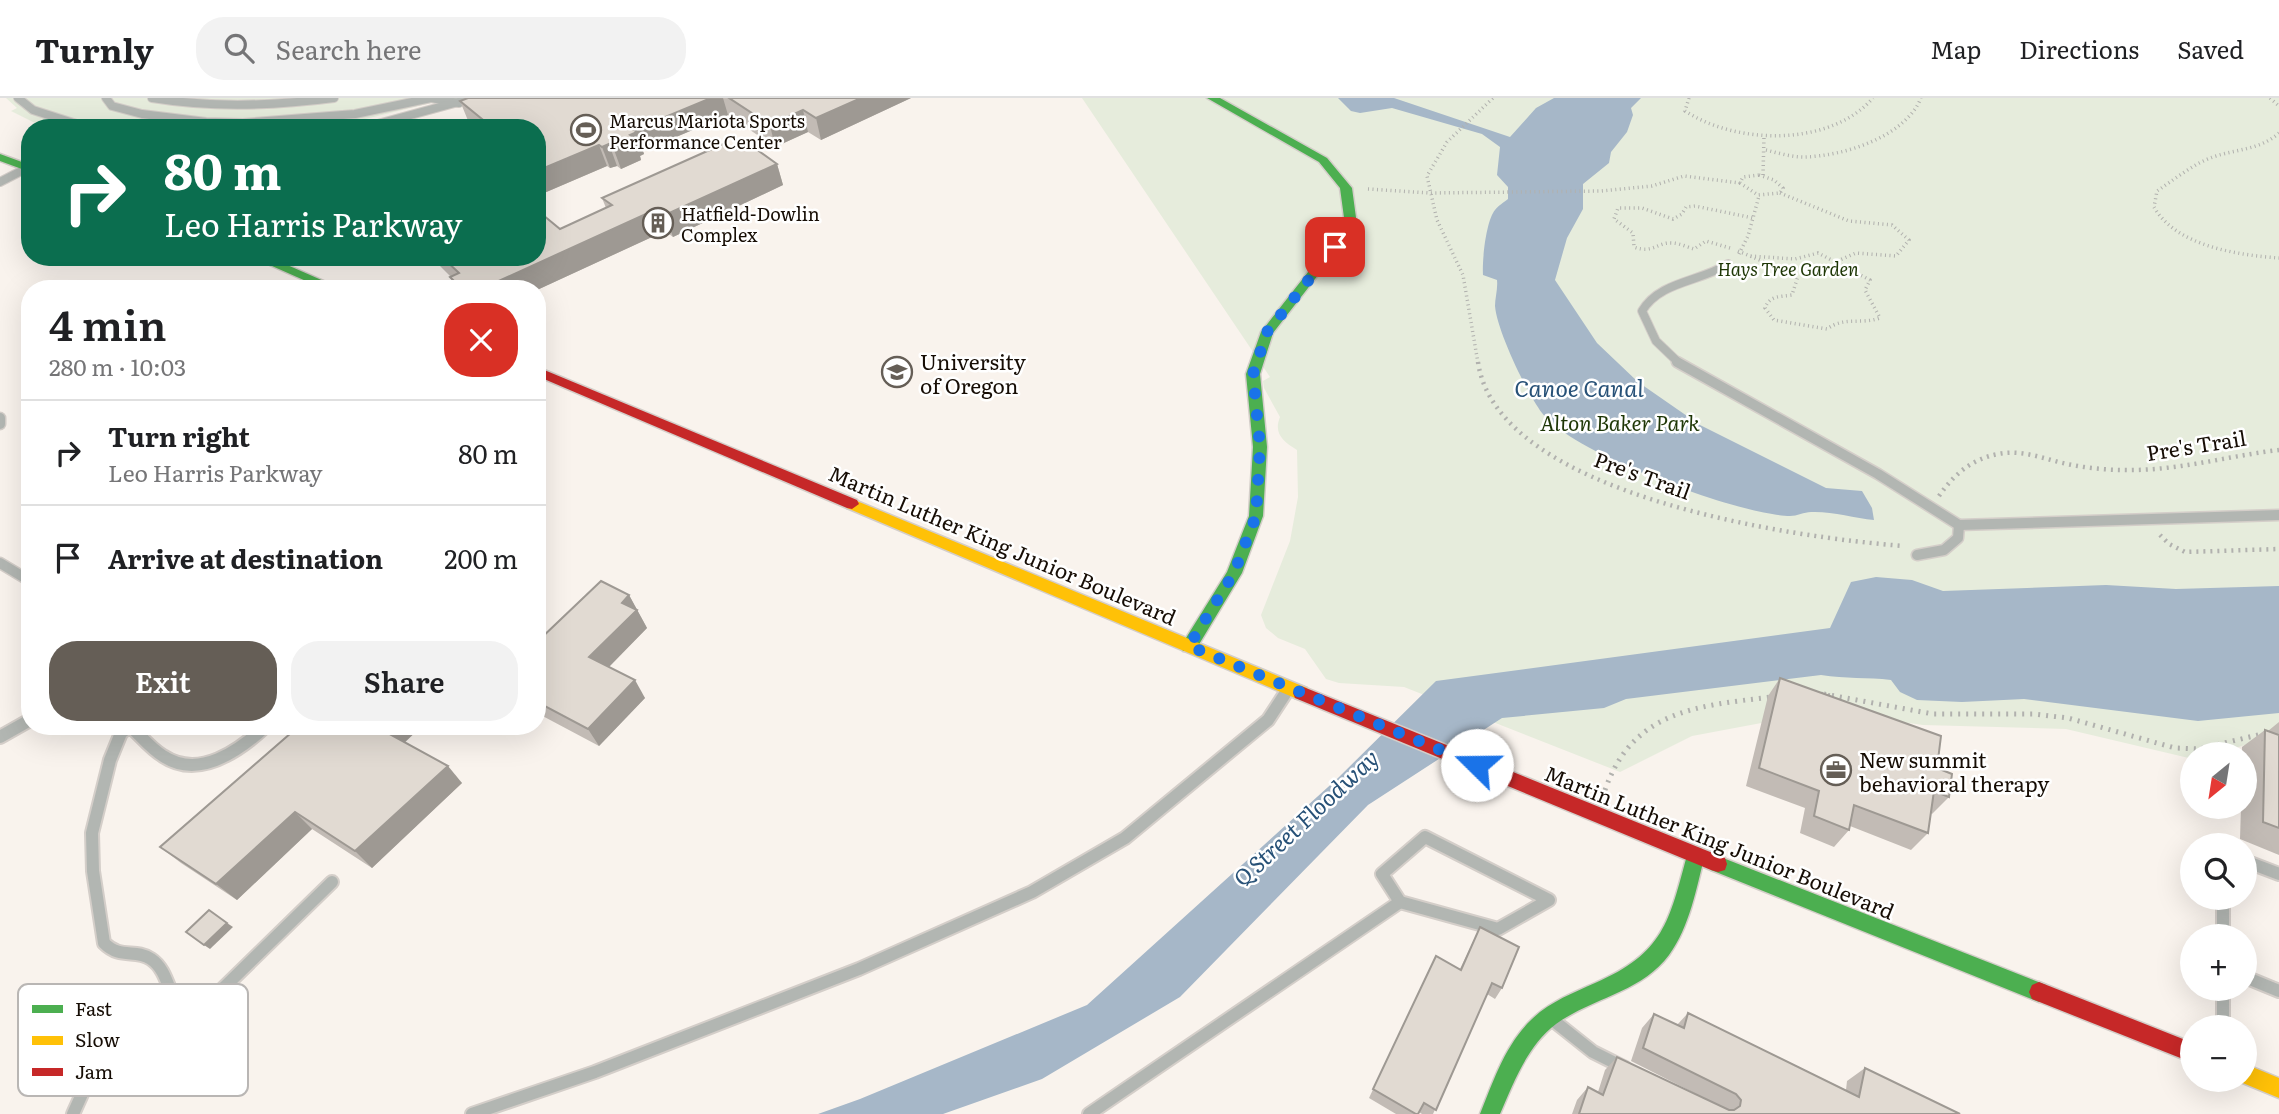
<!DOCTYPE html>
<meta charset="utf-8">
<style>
body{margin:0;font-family:Literata,serif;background:#f2f2f2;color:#202124;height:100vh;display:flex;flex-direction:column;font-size:26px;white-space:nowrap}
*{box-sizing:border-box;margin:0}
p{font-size:23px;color:#757577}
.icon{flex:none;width:38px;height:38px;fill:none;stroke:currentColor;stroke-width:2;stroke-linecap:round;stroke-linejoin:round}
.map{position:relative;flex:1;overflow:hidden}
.panel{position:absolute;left:21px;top:182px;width:525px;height:455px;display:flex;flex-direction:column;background:#fff;border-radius:28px;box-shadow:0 7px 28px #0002}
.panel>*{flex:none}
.guide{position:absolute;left:21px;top:21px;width:525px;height:147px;border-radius:28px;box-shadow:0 7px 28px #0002;background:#0b6e4f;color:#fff;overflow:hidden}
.needle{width:46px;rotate:210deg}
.buttons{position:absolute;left:2180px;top:644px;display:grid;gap:14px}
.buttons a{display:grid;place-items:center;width:77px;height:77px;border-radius:50%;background:#fff;box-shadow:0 7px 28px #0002;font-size:35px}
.pin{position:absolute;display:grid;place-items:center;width:60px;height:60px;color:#fff;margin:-30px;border-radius:14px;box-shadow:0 4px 10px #0006}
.me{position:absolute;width:77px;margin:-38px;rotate:292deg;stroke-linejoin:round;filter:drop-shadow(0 0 5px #0008)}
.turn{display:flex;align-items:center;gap:24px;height:147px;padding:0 28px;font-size:32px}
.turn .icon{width:91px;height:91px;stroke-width:2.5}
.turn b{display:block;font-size:49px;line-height:60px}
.round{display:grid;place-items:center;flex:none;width:74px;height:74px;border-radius:28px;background:#f2f2f2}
.summary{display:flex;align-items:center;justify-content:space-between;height:119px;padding:0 28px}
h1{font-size:42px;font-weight:600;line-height:52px}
.button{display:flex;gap:14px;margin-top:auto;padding:14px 28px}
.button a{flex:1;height:80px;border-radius:28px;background:#655e56;color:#fff;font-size:28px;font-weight:600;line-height:80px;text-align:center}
.button a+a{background:#f2f2f2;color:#202124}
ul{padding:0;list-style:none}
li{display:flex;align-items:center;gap:21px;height:105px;padding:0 28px;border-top:2px solid #e0e0e0}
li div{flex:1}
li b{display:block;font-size:26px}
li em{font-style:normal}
header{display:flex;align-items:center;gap:42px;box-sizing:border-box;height:98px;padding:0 35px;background:#fff;border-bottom:2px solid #e0e0e0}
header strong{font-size:33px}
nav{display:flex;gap:38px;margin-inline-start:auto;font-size:24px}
.search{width:490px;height:63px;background:#f2f2f2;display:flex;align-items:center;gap:18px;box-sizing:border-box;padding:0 24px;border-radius:28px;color:#757577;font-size:26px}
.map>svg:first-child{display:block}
.green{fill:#e6ecdc}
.water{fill:#a6b7c8}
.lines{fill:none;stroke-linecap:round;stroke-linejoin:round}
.lane-far2-casing{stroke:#d4cec9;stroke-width:10}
.lane-far1-casing{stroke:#d4cec9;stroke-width:13}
.lane-casing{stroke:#d4cec9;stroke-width:16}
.fast-casing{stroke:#d4cec9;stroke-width:3}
.slow-casing{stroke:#d4cec9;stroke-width:3}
.jam-casing{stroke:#d4cec9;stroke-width:3}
.path-far2{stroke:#b1b1ae;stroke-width:3.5;stroke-dasharray:1 3.5;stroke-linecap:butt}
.path-far1{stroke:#b1b1ae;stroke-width:4.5;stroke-dasharray:2 5;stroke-linecap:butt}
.path{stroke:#b1b1ae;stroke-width:5;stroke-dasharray:2 6;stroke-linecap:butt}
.lane-far2{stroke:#b2b6b2;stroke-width:8}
.lane-far1{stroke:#b2b6b2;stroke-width:10}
.lane{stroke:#b2b6b2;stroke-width:12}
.fast{fill:#4caf50;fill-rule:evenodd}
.slow{fill:#ffc107;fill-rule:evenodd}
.jam{fill:#c62828;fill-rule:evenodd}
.wall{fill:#c2bbb5}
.shaded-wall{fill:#9e9993}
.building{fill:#e1dad2;stroke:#9e9993;stroke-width:2}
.route{stroke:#1a73e8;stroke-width:12;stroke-dasharray:0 21.6}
.labels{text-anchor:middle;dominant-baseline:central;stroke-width:5;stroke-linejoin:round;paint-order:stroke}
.far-poi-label{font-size:18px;fill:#160d05;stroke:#fff;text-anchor:start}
.far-park-label{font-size:18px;font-style:italic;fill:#1e3706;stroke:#fff}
.poi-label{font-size:21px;fill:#160d05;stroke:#fff;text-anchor:start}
.park-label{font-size:21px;font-style:italic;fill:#1e3706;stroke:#fff}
.street-label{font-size:21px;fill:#160d05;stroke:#fff}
.water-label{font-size:23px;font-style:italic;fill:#275177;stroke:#fff}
.key{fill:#fff;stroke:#b9b6b4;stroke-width:2}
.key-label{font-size:19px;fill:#160d05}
</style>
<header>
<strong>Turnly</strong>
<div class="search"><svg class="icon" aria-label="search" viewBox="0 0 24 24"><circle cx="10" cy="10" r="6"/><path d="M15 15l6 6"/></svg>Search here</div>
<nav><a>Map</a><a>Directions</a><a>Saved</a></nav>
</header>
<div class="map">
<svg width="2279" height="1016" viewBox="0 0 2279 1016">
<rect width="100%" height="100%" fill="#f9f3ed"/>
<g class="green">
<path d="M6,0H452L340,27V30H45L11,13L17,10Z"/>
<path d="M1082,0H2279V642L2264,641L2216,656H2193V661L2066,631L1923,627L1853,617L1809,616L1692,638L1620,674L1404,589L1339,585L1326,581L1305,551L1278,540L1266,530L1261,517L1290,443L1298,399L1297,352C1284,344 1273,336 1280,319L1264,290L1263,283L1270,279Z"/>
</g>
<g class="water">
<path d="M1338,0H1394L1510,39L1536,10L1554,0H1641L1631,10L1633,17L1627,34L1611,54L1609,65L1583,86V111L1567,140L1555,182L1597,245L1638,284L1700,327L1826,390L1862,393L1872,410L1874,422C1854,420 1831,413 1811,414C1804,414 1797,418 1790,418C1739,417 1573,356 1542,315C1527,295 1497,233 1495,208C1495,200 1498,191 1497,182L1483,177C1482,162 1486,123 1495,112C1498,108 1504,104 1508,101V89L1497,77L1500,49L1482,36L1392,10L1360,15L1351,13Z"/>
<path d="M1876,479L1912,482L1943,493L2106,487L2176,491L2279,488V615L2198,623L2024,601L1962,604L1917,602L1900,594L1891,582C1867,579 1846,581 1821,577L1626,601L1604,610L1502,620L1368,707L1180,899L1042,981L943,1016H818L860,1001L1087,907L1338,680L1436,583L1830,530L1851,484Z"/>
</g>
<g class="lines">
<g class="lane-far2-casing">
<g id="lane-far2">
<path d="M18,0L33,12L89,30"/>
<path d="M106,0L112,8L142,16L206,24L243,25L355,16L431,0L459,5"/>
<path d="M152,0C213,10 273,8 334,0"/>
<path d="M363,30L473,0"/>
<path d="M0,84L27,70"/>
<path d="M1679,265L1656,243L1642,213C1660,183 1700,184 1728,166"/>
</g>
</g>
<g class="lane-far1-casing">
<g id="lane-far1">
<path d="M1677,264L1878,376L1959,427"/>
<path d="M0,320V326"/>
<path d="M1959,427L2279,417"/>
<path d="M1917,457L1944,452L1958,440L1959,427"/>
<path d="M0,465L30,483"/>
<path d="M1284,598L1289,590"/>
</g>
</g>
<g class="lane-casing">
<g id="lane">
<path d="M266,628C239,653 199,682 163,658C150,650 141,638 130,628L121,635L110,662L92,735L93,773L104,845C121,862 135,850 151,861C169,873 168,899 183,914H195L205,908L332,784"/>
<path d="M0,639L30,622"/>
<path d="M1425,739L1549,802L1498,831L1400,804L1382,776Z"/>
<path d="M2245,763L2279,776"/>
<path d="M2223,800V838"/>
<path d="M2245,879L2279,893"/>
<path d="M2223,891V929"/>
<path d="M1554,923L1593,954L1625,970"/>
<path d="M73,1016L91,976L153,902L169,889"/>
<path d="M472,1016L595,974L859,871L1032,794L1125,740L1268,622L1285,596"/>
<path d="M1089,1016L1400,804"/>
</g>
</g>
<g class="fast-casing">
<g id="fast">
<path d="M1207,0H1220L1327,60L1352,90L1357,127L1273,235L1260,276L1267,349L1263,418L1242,475L1195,553H1183L1181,548L1227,474L1249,418L1253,349L1246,276L1261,234L1345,127L1340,90L1319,64Z"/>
<path d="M0,56L30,67V74L0,63Z"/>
<path d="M252,159H269L342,191H324Z"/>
<path d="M1696,749L1702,751L1705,757C1696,791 1690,828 1669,857C1642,894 1592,900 1556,926C1527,948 1514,984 1500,1016H1480C1493,984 1505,947 1531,922C1549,904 1573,895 1595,885C1664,855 1669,824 1687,757L1690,751Z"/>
<path d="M1718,758L2046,887L2049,894L2046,901L2039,904L1711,772L1709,766L1711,760Z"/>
</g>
</g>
<g class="slow-casing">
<g id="slow">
<path d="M852,401L1307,590L1309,595L1307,600L1301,602L1295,600L847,410L845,406L847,402Z"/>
<path d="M2245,966L2279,980V1000L2238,983L2245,982Z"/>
</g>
</g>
<g class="jam-casing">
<g id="jam">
<path d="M537,269L857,402L859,406L852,411L847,410L537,278Z"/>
<path d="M1301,588L1725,760L1727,766L1725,772L1718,774L1711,772L1295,600L1293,595L1295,590Z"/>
<path d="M2039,884L2193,945V965L2032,901L2029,894L2032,887Z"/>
</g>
</g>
<g class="path-far2">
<path d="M1689,0L1685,13C1737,47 1830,49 1873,0"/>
<path d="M2270,0L2279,8"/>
<path d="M2279,35C2260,52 2236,51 2213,59C2193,66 2175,81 2157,93L2154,109C2176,148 2237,157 2279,160"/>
<path d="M1766,52C1778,55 1791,59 1804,59C1844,58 1905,39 1921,0"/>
<path d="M1759,77L1774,82L1783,90L1780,95L1758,97L1740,85L1743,79Z"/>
<path d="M1763,77L1764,38"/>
<path d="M1368,91L1430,95L1601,93L1652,88L1684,78L1740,85"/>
<path d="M1780,95L1849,123L1892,127L1909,142L1896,158L1856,155L1835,164"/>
<path d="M1730,150L1706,143L1694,151C1687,149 1679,145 1672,145C1657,144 1653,156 1634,149L1633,135L1614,121L1618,110H1642L1673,121L1682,116L1686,109L1695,108L1753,120"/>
<path d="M1738,153L1798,178L1792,197C1780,199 1770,197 1765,210L1774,222L1827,231C1845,218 1860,227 1880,220L1865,192L1870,182L1818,155L1795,161L1750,158"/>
<path d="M1739,156L1748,138L1759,98"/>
<path d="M1478,265L1463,177L1437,122L1427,78L1447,44L1493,0"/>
</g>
<g class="path-far1">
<path d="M1478,264C1497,398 1796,440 1904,448"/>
<path d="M1939,398C1954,376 1972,361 1998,356C2022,351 2044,361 2067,366C2086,370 2106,372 2125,372C2178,373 2227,358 2279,352"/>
<path d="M2160,437L2169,446L2185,454L2279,451"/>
<path d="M1821,596L1833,598"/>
</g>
<g class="path">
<path d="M1824,596L1933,616H2033L2068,620L2175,650L2199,651L2266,635"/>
<path d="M1605,692C1633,612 1697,608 1771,599"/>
</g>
<use href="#lane-far2" class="lane-far2"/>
<use href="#lane-far1" class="lane-far1"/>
<use href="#lane" class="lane"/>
<use href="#fast" class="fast"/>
<use href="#slow" class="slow"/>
<use href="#jam" class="jam"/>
</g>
<g class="wall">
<path d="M468,0H911L821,42L808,34L775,49L728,17L643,53L644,56L640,58L641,62L621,71L617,68L610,70L607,68L537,98V30H476L469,25L460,3Z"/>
<path d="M729,50L777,66L783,87L673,139L665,133L537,192V191H456L451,179L431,159H537L560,131L606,110L602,100Z"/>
<path d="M629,497L647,530L609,569L645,600L599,648L537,615V544Z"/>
<path d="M1780,580L1937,670L1949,699L1932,716L1931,715L1928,735L1911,752L1850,728L1849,732L1834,749L1800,735L1805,710L1746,688L1768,598Z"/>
<path d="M2279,624V757L2240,741L2241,709H2245V656H2242V649L2265,632L2268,633Z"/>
<path d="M405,644L462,685L372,770L312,731L237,802L181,765L160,749Z"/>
<path d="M1480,829L1502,890L1495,901L1487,896L1433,1016H1422L1419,1014L1418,1016H1396L1369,1000L1436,858L1460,871Z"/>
<path d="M1688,915L1846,992L1847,983L1865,970L1960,1016H1572L1577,1002L1588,989L1598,994L1605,972L1617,959L1722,1009L1631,963L1642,930L1654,916L1677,927Z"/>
</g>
<g class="shaded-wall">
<path d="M711,0H723L728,17L643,53L644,56L640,58L641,62L621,71L613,49L630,37L634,32Z"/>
<path d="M861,0H911L821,42L816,20Z"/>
<path d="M803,12L808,34L775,49L770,27Z"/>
<path d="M609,46L617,68L610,70L602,49Z"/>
<path d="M599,47L607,68L537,98V73Z"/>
<path d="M777,66L783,87L673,139L665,117Z"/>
<path d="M657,111L665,133L537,192V191H481Z"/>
<path d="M629,497L647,530L600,578L589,559L622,505Z"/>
<path d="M635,582L645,600L599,648L588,631Z"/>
<path d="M389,628H422L399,650L384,633Z"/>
<path d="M448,668L462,685L372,770L355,753Z"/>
<path d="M295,714L312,731L237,802L216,786Z"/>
<path d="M227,825L233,829L210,851L204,847Z"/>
</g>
<g class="building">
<path d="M468,0H711L634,32L637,34L630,37L634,40L613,49L609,46L602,49L599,47L537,73V30H493L460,3Z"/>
<path d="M729,0H861L816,20L803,12L770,27Z"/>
<path d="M745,43L777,66L665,117L657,111L481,191H462L450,179L459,175L442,159H537V112L560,131L612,107L602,100L723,46L729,50Z"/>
<path d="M601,483L629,497L622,505L637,512L589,559L635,582L588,631L537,604V563L542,558L537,556V544Z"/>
<path d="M1780,580L1941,638L1937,670L1952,676L1949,699L1934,693L1928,735L1854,707L1849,732L1814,718L1819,693L1759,670Z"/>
<path d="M299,628H389L384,633L448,668L355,753L295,714L216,786L160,749Z"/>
<path d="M2265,632L2279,637V730L2263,724Z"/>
<path d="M209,812L227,825L204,847L186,834Z"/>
<path d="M1480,829L1519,849L1502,890L1492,885L1436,1012L1424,1005L1418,1016H1416L1373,991L1436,858L1461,872Z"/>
<path d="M1688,915L1859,999L1865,970L1960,1016H1579L1588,989L1603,997L1617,959L1729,1012H1734L1740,1008L1741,1002L1736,996L1643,950L1654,916L1684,930Z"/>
</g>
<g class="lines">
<path class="route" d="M1335,149L1267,234L1253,276L1260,349L1256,418L1234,475L1189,548L1477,667"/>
</g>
<defs>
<g id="stadium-ring" transform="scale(1.575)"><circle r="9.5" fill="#fff" stroke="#655e56" stroke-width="1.5"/><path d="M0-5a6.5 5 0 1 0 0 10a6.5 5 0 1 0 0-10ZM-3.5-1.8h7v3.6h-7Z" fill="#655e56"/></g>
<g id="building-ring" transform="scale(1.575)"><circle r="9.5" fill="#fff" stroke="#655e56" stroke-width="1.5"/><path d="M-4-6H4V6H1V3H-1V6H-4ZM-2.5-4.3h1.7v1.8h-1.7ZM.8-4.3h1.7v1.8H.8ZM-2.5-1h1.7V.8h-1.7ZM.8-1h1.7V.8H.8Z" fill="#655e56"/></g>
<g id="university-ring" transform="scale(1.575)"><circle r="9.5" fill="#fff" stroke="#655e56" stroke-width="1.5"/><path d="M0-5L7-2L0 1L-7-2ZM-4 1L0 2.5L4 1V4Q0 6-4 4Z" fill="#655e56"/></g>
<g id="office-ring" transform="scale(1.575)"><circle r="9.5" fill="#fff" stroke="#655e56" stroke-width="1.5"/><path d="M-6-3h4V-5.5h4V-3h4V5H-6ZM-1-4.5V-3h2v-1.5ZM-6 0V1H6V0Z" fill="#655e56"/></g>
</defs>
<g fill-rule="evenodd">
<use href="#stadium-ring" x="586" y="32"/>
<use href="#building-ring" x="658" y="125"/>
<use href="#university-ring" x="897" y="274"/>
<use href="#office-ring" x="1836" y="672"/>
</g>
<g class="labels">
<g class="far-poi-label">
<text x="609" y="22">Marcus Mariota Sports<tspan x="609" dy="21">Performance Center</tspan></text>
<text x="681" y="115">Hatfield-Dowlin<tspan x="681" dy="21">Complex</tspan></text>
</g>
<g class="far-park-label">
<text x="1788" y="170">Hays Tree Garden</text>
</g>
<g class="poi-label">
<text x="920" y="262">University<tspan x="920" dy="24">of Oregon</tspan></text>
<text x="1859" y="660">New summit<tspan x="1859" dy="24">behavioral therapy</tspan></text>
</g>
<g class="park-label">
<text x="1620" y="323">Alton Baker Park</text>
</g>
<g class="street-label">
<text transform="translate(2196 346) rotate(-9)">Pre's Trail</text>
<text transform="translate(1643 376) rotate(20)">Pre's Trail</text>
<text transform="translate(1003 446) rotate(23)">Martin Luther King Junior Boulevard</text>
<text transform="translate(1720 743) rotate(22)">Martin Luther King Junior Boulevard</text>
</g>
<g class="water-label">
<text x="1579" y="289">Canoe Canal</text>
<text transform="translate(1305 719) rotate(-43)">Q Street Floodway</text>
</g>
</g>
<rect x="18" y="886" width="230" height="112" rx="10" class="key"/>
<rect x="32" y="907" width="31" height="8" fill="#4caf50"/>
<rect x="32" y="938" width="31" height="9" fill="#ffc107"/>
<rect x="32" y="970" width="31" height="8" fill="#c62828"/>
<g class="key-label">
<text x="75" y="918">Fast</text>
<text x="75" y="949">Slow</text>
<text x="75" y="981">Jam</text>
</g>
</svg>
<div class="buttons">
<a><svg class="needle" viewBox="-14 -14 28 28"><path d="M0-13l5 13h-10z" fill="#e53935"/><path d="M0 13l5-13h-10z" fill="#757577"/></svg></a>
<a><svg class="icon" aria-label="search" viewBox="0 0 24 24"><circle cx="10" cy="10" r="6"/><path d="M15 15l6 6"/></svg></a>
<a>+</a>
<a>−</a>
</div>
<div class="pin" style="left:1335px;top:149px;background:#d93025"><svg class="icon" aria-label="arrive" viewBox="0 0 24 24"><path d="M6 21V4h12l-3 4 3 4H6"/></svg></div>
<svg class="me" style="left:1477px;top:667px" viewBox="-20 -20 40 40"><circle r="19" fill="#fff"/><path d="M0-13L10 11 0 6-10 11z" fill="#1a73e8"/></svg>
<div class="guide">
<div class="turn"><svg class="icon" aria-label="right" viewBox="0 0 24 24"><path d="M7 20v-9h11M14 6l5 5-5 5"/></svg><div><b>80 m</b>Leo Harris Parkway</div></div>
</div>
<section class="panel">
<div class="summary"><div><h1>4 min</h1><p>280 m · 10:03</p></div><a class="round" style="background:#d93025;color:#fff"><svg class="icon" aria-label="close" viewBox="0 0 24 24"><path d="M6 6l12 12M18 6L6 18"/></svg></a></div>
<ul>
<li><svg class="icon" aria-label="right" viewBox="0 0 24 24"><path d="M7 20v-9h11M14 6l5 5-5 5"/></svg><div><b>Turn right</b><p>Leo Harris Parkway</p></div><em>80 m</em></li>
<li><svg class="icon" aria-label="arrive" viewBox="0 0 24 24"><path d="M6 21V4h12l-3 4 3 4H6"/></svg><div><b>Arrive at destination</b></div><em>200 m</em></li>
</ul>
<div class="button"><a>Exit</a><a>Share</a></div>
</section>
</div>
